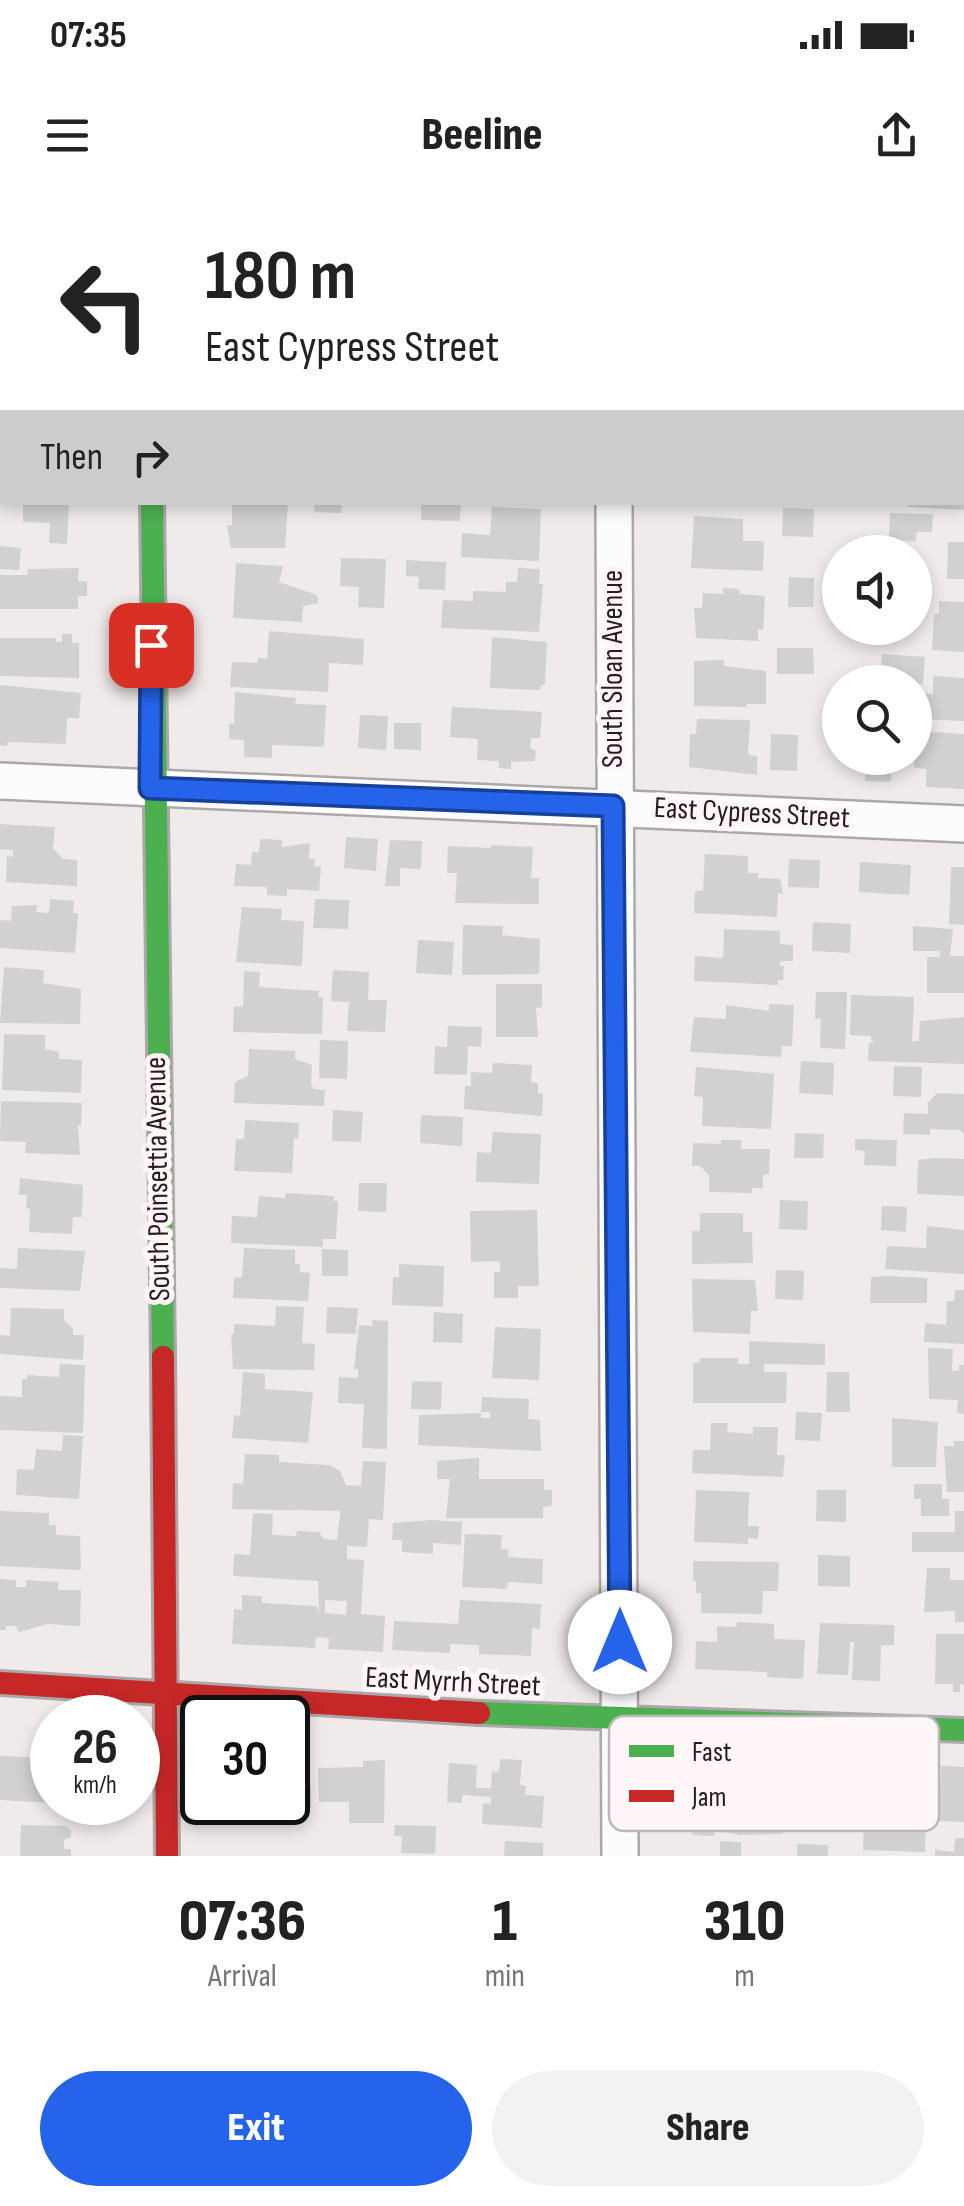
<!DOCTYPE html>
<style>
body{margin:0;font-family:"Sofia Sans Condensed",sans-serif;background:#f2f2f2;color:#222;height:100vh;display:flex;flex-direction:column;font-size:38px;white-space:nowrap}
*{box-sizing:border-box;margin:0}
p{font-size:32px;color:#767676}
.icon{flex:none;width:55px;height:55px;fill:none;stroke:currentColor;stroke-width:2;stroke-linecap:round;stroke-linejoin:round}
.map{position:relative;height:1656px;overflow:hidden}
.details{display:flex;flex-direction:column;background:#fff;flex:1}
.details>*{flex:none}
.guide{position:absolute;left:0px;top:0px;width:965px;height:305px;box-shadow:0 5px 15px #0003;background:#fff;color:#222;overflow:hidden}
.buttons{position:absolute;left:822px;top:335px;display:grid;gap:20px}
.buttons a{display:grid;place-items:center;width:110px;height:110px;border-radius:50%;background:#fff;box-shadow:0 5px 15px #0003;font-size:50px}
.speed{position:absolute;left:30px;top:1495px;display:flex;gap:20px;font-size:50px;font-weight:700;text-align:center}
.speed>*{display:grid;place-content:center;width:130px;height:130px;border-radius:50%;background:#fff;box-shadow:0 5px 15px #0003;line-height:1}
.speed small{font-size:25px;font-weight:400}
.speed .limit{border:5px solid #111;border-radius:15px;background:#fff;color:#111}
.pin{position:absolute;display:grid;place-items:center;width:85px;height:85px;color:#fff;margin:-42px;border-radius:20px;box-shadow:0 5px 15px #0006}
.me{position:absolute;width:110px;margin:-55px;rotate:0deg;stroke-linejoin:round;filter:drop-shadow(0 0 8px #0008)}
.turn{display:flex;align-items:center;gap:35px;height:210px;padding:0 40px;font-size:45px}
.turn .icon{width:130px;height:130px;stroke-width:2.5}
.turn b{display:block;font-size:70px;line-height:85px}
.then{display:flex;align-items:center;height:95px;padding:0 40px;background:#0003;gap:20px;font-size:38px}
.eta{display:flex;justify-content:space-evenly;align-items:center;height:170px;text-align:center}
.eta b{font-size:60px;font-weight:800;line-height:70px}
.button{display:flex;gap:20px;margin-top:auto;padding:20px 40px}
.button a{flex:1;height:115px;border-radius:60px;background:#2563eb;color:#fff;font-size:40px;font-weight:800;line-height:115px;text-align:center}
.button a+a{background:#f2f2f2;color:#222}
.status{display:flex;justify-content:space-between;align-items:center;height:70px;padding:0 50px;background:#fff;direction:ltr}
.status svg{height:28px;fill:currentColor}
header{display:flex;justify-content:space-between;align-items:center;height:130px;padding:0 40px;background:#fff;font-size:45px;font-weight:800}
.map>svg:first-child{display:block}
.building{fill:#d3d0d0;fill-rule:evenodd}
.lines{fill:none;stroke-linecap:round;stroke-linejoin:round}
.street-casing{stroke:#aca8a9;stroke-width:40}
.fast-casing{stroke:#aca8a9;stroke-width:28}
.jam-casing{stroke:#aca8a9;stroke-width:28}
.street{stroke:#fdfcfc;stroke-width:35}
.fast{stroke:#4caf50;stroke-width:22}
.jam{stroke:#c62828;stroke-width:22}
.route-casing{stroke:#184099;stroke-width:25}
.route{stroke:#2563eb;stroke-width:18}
.labels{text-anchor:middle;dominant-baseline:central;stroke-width:10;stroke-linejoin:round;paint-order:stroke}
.street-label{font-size:30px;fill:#231f20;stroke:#fff6f8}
.key{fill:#fff6f8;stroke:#bdb6b7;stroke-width:2.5}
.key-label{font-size:28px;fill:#231f20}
</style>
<div class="status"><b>07:35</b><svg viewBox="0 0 49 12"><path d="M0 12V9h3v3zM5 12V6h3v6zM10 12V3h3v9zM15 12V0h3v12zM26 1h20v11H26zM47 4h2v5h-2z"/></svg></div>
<header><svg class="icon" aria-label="menu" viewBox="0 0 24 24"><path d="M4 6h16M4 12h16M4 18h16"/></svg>Beeline<svg class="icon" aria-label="share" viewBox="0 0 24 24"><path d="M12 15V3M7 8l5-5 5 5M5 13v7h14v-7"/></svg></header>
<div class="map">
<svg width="964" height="1656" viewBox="0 0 964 1656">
<rect width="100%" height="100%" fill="#f0ebeb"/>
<g class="building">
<path d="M23,302H69L67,344L49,343L50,323L23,322Z"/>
<path d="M232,302H288L285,348H231L227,325H232Z"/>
<path d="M315,302H342L341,313L314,312Z"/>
<path d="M421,302H461L460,321L421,320Z"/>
<path d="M908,302H964V310L908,307Z"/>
<path d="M492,307L541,309L539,361L461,357L462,333L490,335Z"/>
<path d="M783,308L814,309L813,337L782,336Z"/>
<path d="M890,313L933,314L932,332H917L916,341L889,340Z"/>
<path d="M694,316L743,319V341H764L763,371L691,368Z"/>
<path d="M948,342H964V379H947Z"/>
<path d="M0,346L21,348L19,370L0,369Z"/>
<path d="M341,358L386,359L384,408L358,407L359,387L340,386Z"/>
<path d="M406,360L446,362L445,390L418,389L419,377L406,376Z"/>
<path d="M236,363L283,366L279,382L314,394L318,397V403L303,406L302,422L233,418Z"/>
<path d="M79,368L78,381H87V396H78V409H0V375H27L28,369Z"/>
<path d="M518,368L540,369L539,384H543L539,432L441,428L443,400L473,401V391L506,392V382H517Z"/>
<path d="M789,377L814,378L813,407H788Z"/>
<path d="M723,388L740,389L739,394L765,396L763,430L758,429V441L696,438L694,408H702L703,393L723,394Z"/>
<path d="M939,401L964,402V452L932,450L934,414H939Z"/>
<path d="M269,431L364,439L363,465L329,463L328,492L230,487L232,462L258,463V458L267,459Z"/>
<path d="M62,434H72V443H79V478L0,476V438H56V442H62Z"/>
<path d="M492,437L547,442L545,485H541L540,490L490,488Z"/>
<path d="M777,448H813L814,474H777Z"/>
<path d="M882,454L925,457L923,484L880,481Z"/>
<path d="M724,460V466L766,471V504H746L747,507L694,506V461Z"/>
<path d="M933,476L964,478V521L915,519V493L933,494Z"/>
<path d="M0,485L81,493L79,518H67L66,544L8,542L7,546L0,545Z"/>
<path d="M235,492L296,498L295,504L326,505L324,547L272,545V558L244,557V540L229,539V524H234Z"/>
<path d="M452,507L542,512L540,538H531L530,548L536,551L535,561L511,562V569L499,568V561L477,560L478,539L450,537Z"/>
<path d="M360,515L388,516L386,550L358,548Z"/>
<path d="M697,519L750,520L748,555L757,556V575L689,567L690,534H696Z"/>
<path d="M394,523H421V550L394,549Z"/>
<path d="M916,531L964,534V589L926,587V569L914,568Z"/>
<path d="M771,534L798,535L797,571L770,570Z"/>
<path d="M867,558H892L891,582L865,581Z"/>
<path d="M0,624L55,627L53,648L63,659L77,660V686L6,682L7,656L13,657V650L0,649Z"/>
<path d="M346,637L378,639L376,671L344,668Z"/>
<path d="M260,639L282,640V647L310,643L309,659H315L314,666L321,667L319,691L287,689V696L267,695V687L234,686L236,664L251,665L252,652H259Z"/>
<path d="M390,640L422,641L421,669L400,668V686H385Z"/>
<path d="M491,645L533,647L531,678H539V704L455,703L457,673H447L448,646L491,648Z"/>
<path d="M705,654L748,656V673H758V678L780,679L783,694L778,693L777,717L694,713L695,691H703Z"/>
<path d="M789,659L820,660L819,688L788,687Z"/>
<path d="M860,662L911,665L909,695L859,692Z"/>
<path d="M951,667H964V725L949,724Z"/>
<path d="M50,699L74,701L73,713H78L75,753L0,748V720L11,721L12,706L37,705L36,712L49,713Z"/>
<path d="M315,699L349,700L348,729L313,728Z"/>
<path d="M242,707L282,709L281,720L304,721L302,766L236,762Z"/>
<path d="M813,722L851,724L850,753L812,751Z"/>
<path d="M463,725L503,726L502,735L540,739L539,774L462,775Z"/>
<path d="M913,726L953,729L950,756H964V793H927V757H940V751H913Z"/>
<path d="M724,729L780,731V744L793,745V761H780V766H784L783,780H778V785L694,781L695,756L723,758Z"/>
<path d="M418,740L454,742L452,775L416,773Z"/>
<path d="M4,767L44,770L43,783L81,789L80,824L0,823Z"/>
<path d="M333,770L369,772L368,800H387L385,832L347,831L349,802L331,801Z"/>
<path d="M244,771L260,772L259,787L319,791L318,797H323L322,834L233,832L234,806L243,807Z"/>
<path d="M496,784H542V807L536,808L538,837H496Z"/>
<path d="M816,792H847L845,849L820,848L821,818L815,819Z"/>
<path d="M851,795L914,797L912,841H919L920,821L964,817V864L868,861L869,843L875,841L871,840V836L850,835Z"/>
<path d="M769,804L794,805L792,846H782L781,857L690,852L694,817L726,819V805L769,811Z"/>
<path d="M448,826L482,827L481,847L468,846L467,875L434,874L435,846L447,847Z"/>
<path d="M4,834L45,835V849L59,852V859L82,860L81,893L2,890Z"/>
<path d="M320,840L348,841L347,879L319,878Z"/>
<path d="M249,849L295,851V859L312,865L311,884L314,889L325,890L324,906L234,903L235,882L248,876Z"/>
<path d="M801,861L834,863L833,895L799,893Z"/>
<path d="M493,863L532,865L531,882L538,883V893L543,894L542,916L464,909L465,886H471V872L492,873Z"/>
<path d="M894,866L922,867L921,897L893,896Z"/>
<path d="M696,867L774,874L771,929L702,926L703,897L694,896Z"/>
<path d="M937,893L964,894V934L960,930L930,929V935L903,934L904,913L928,914V903Z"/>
<path d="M1,901L82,903L81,926L78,925L80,955L25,953L26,942L0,941Z"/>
<path d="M333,910L363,912L361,942L332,941Z"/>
<path d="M421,915L463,917L462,946L420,943Z"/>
<path d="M245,920L299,923L298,939L294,938L292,973L234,971L236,939H244Z"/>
<path d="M493,932L541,934L539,984L476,982L477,952L491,953Z"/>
<path d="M795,933L824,934L823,958H794Z"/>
<path d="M855,939L897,940L896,966L864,965L865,951L855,950Z"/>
<path d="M721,940H741V949H770L769,974L763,975V988H752V993L709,992V975L700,966H692L693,943L721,944Z"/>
<path d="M935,958L964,959V996L917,994L918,960Z"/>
<path d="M20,978L83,985L82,1017H73L72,1034L29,1032L30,1009L26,1008L27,995H19Z"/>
<path d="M359,983H387L386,1012L358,1011Z"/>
<path d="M286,993L334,996V1001H338L336,1039H323V1047L231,1043L232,1016L257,1017L259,996L285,998Z"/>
<path d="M780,1000L808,1001L807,1030L779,1029Z"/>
<path d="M882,1006L907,1007L906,1032L881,1030Z"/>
<path d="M537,1010L539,1086H518V1098H494V1072H500V1061L471,1062L470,1011Z"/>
<path d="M700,1013H743V1032H752L753,1063L692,1064V1031H700Z"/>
<path d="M927,1026L964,1030V1074L885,1069L887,1046L926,1048Z"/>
<path d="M18,1048L85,1051L80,1091L0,1088V1068L17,1069Z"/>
<path d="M244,1048L295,1050V1064H300V1072L310,1073L308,1101L233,1098L234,1078L242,1077Z"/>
<path d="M322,1049L348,1050V1076H322Z"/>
<path d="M399,1064L444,1066L443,1107L392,1105L393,1077H399Z"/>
<path d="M776,1070L804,1071L803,1100L775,1099Z"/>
<path d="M888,1076L927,1078V1103H870L871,1077Z"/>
<path d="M692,1079L755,1080L758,1111H751L750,1134L693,1132Z"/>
<path d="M955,1090H964V1144L924,1142L925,1123L946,1125L947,1101H954Z"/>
<path d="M276,1106L304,1107L302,1143L315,1144L314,1170L233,1169L231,1134H234V1124L275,1126Z"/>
<path d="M327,1107L358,1108L356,1134L326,1133Z"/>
<path d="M11,1108L64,1109V1120L73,1129V1135H84L83,1160L0,1154V1135L10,1136Z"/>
<path d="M434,1112L463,1114L462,1143L433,1142Z"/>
<path d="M372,1120L388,1121L387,1249L362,1248L364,1204L338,1203L339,1177L358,1178V1169H354L359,1125L373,1126Z"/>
<path d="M495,1127L541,1129L539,1180L492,1178Z"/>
<path d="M749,1141L825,1144V1165L764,1164V1172H787L786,1203H693V1163H700V1158H738V1164H749Z"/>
<path d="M928,1148L953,1149L952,1171H959V1165H964V1214L957,1213L958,1200L929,1199Z"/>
<path d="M60,1164L85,1165L83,1233L0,1230V1196L22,1197V1179H27V1175L59,1177Z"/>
<path d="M243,1172L265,1174V1189L313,1192L308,1243L232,1238L234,1215L240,1216Z"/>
<path d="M827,1172H849L850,1212H826Z"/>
<path d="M412,1181L442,1182L441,1210L411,1209Z"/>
<path d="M482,1197L529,1199L528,1219L540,1220L541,1251L418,1245L419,1215L481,1213V1218H490V1212H481Z"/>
<path d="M796,1212L822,1213L820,1241L795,1240Z"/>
<path d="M892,1218L938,1222L936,1267H892Z"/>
<path d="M711,1223H728L727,1232L753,1234V1227H778L777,1255H785L783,1277L692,1273L693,1250H710Z"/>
<path d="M63,1235L83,1236L79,1299L16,1295L17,1269L34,1270L36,1249L62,1251Z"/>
<path d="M954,1241H964V1292H947L944,1246H954Z"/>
<path d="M245,1254L279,1255V1262L330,1265L340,1271L346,1285L361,1286L363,1261L386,1262L383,1320L369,1319L367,1347L347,1346V1359L364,1360L361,1414L385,1416L383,1452L328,1449L329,1438L316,1437L315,1448L232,1444L234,1409L242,1410V1395L262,1396V1403L317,1406L319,1415L318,1381L233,1376L234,1354L250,1355L253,1313L273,1314L272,1335L296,1336L297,1331L319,1332L324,1339L337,1340L340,1316V1311L232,1309L233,1283L243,1284ZM325,1400L347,1401L346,1415L325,1413Z"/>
<path d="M479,1258V1279H544V1290H552V1306L543,1307V1318H446L450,1279H437V1261Z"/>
<path d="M914,1284H942V1299H949V1316H921V1299H914Z"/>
<path d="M696,1290L749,1292L748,1326H759L758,1339L748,1338V1344L694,1342Z"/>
<path d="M817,1290H846V1322L816,1321Z"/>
<path d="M0,1311L49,1313V1325H56V1335L80,1336L81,1370L0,1366Z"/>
<path d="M955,1311H964V1352H912V1332H955Z"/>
<path d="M431,1320L462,1322L461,1345L433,1343V1354L402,1352V1340H392L393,1323Z"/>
<path d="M465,1334L502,1335L501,1349H508V1357L543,1359L542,1384L508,1382L507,1389L462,1387Z"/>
<path d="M818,1355L850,1356V1387L818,1386Z"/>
<path d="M693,1361L779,1362L778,1391H763L762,1414L701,1413V1393H696V1381H693Z"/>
<path d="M927,1368H950V1380H964V1422H955V1411L924,1412Z"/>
<path d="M0,1379L16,1380V1387H26V1380L58,1382V1390H81L80,1426L47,1424L19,1432L16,1426H6V1430H0Z"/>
<path d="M460,1400L541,1404L540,1429L532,1428L531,1456L479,1454V1445L450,1444V1453L392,1450L394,1421L458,1424Z"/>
<path d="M737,1422L774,1424V1439L805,1440L803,1479L767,1477V1472L695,1469L696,1441L717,1442V1426L736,1427Z"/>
<path d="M820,1423L894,1425V1445H881L880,1481L852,1480L854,1442H850L848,1475L817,1474Z"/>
<path d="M936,1434H964V1485L960,1484V1492H953V1484H935Z"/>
<path d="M702,1552L728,1553V1571L790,1574V1586L812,1587V1580L843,1581L842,1613L810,1611L811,1598L784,1597L783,1634L739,1635L715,1630L714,1636L692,1635L693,1610L700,1611Z"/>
<path d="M288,1554H292V1568H300V1585H311V1608H301V1614L233,1610V1602H288Z"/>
<path d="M0,1556L52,1558V1603L0,1600Z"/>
<path d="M500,1559L522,1560L520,1585L526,1586L525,1595L544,1596L542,1628L482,1624L483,1603L491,1604V1597L462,1595V1603L447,1602L449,1563L477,1565L476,1588H491L492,1571L499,1572Z"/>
<path d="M385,1560L384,1623H349V1602H319L318,1568L363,1567V1561Z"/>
<path d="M941,1566L964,1567V1622L922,1620L923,1592L940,1593Z"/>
<path d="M905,1610H920L919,1622H926L925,1652L863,1650L864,1622L905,1623Z"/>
<path d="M21,1625L66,1626L71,1630V1637L64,1640V1649H71V1656H20Z"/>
<path d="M395,1625L436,1626L435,1654L401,1653L402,1636H394Z"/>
<path d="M955,1638H964V1656H935V1650L954,1652Z"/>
<path d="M505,1641L543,1643V1656H504Z"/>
<path d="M720,1641L741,1642V1656H720Z"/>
<path d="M797,1644L828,1645V1656H797Z"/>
</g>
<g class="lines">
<g class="street-casing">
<g id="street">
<path d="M154,2V0"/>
<path d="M615,2V0"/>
<path d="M614,302L620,1656"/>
<path d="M0,581L964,624"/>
</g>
</g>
<g class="fast-casing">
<g id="fast">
<path d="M152,302L163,1157"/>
<path d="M479,1513L964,1530"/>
</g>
</g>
<g class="jam-casing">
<g id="jam">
<path d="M163,1157L167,1656"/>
<path d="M0,1483L479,1513"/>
</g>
</g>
<use href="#street" class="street"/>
<use href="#fast" class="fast"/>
<use href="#jam" class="jam"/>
</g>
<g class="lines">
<g class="route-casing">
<path id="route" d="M151,445L150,588L613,606L620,1442"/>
</g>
<use href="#route" class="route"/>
</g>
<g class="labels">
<g class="street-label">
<text transform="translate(613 469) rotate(-90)">South Sloan Avenue</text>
<text transform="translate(752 613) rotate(3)">East Cypress Street</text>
<text transform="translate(158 979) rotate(-91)">South Poinsettia Avenue</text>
<text transform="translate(453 1482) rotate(3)">East Myrrh Street</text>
</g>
</g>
<rect x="609" y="1516" width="330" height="115" rx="15" class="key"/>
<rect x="629" y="1545" width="45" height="12" fill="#4caf50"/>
<rect x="629" y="1590" width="45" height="12" fill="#c62828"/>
<g class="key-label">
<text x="692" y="1561">Fast</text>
<text x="692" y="1606">Jam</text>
</g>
</svg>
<div class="buttons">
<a><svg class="icon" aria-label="sound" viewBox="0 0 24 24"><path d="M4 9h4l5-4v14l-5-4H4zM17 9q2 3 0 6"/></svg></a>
<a><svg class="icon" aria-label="search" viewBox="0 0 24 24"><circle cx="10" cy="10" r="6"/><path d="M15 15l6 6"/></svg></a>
</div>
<div class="speed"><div>26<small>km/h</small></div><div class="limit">30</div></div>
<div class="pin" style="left:151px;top:445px;background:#d93025"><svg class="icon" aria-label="arrive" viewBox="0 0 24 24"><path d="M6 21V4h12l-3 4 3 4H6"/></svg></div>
<svg class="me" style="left:620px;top:1442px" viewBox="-20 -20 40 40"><circle r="19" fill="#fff"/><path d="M0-13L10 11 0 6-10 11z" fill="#2563eb"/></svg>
<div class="guide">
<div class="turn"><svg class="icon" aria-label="left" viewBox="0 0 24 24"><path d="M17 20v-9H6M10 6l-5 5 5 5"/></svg><div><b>180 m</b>East Cypress Street</div></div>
<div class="then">Then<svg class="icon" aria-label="right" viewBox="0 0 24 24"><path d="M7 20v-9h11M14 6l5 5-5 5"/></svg></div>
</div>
</div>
<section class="details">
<div class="eta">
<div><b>07:36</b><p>Arrival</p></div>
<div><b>1</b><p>min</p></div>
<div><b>310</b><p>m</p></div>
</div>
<div class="button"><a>Exit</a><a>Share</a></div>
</section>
